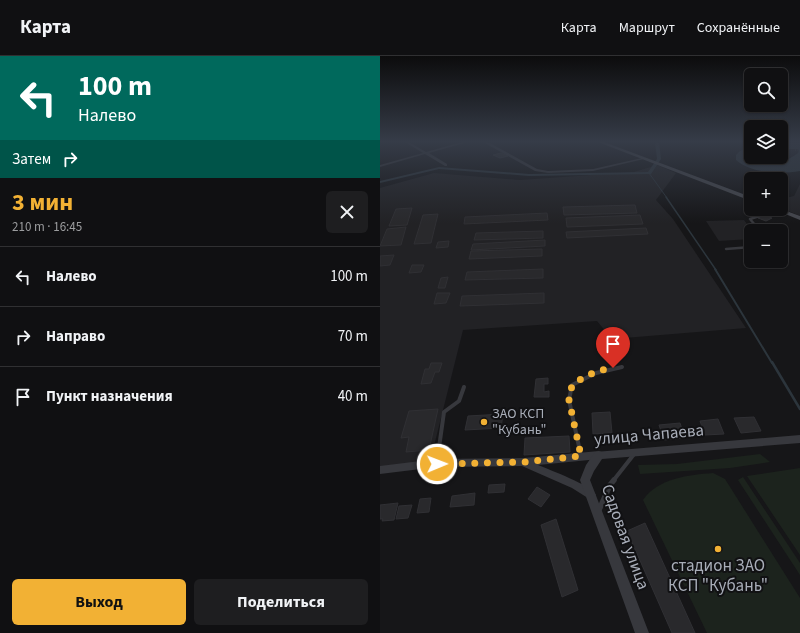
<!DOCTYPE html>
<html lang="ru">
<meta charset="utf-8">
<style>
body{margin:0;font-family:"Source Sans 3",sans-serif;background:#1e1e20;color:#f1f3f6;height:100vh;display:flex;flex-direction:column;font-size:15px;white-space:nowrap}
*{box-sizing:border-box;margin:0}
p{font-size:13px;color:#9c9d9f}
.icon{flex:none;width:22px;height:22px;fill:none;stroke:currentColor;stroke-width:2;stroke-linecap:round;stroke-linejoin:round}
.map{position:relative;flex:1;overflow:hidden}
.drawer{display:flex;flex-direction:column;background:#101012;width:380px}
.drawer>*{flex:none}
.hud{background:#00695c;color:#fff;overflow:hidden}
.buttons{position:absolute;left:364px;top:12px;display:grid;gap:8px}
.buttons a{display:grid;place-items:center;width:44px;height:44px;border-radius:6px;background:#101012;box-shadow:0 1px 3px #0004,0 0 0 1px #303032;font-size:20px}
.pin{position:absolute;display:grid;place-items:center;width:34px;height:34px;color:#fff;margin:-41px -17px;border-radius:50% 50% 50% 0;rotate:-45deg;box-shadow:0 0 4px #0007}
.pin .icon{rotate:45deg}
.me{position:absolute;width:44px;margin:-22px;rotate:89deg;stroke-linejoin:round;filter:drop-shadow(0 0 3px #0008)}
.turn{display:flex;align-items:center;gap:14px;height:84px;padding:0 12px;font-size:18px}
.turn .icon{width:52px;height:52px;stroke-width:2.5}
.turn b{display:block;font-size:28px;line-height:34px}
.then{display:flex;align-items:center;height:38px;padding:0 12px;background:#0003;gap:8px;font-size:15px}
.round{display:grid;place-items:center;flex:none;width:42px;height:42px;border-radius:6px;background:#1e1e20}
.head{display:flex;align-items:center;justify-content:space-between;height:68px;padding:0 12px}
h1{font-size:24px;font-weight:700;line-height:30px;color:#f2b134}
.button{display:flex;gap:8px;margin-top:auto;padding:8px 12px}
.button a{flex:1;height:46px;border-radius:6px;background:#f2b134;color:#111;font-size:16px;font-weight:700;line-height:46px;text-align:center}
.button a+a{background:#1e1e20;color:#f1f3f6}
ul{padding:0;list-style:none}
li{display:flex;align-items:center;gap:12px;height:60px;padding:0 12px;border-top:1px solid #303032}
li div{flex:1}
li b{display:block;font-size:15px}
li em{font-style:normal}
header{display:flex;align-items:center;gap:24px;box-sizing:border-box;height:56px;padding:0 20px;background:#101012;border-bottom:1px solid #303032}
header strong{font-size:19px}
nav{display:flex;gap:22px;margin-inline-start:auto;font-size:14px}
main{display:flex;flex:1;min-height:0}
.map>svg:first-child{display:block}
.built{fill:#222225}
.green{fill:#1c231d}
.water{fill:#2c353c}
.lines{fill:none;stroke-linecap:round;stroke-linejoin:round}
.stream-far3{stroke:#2c353c;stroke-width:1}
.stream-far2{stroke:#2c353c;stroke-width:1.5}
.stream-far1{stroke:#2c353c;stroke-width:2}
.stream{stroke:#2c353c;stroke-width:2.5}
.canal{fill:#2c353c;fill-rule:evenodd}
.building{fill:#29292c;stroke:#303034}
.path{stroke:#3d3f44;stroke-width:1;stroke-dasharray:1 1.5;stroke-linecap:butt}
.service-far2{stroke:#37383d;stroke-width:2.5}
.service-far1{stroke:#37383d;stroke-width:4}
.service{stroke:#37383d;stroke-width:5.5}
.minor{fill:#37383d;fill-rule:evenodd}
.tertiary{fill:#37383d;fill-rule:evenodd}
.secondary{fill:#45474d;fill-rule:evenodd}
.route{stroke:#f2b134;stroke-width:7;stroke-dasharray:0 12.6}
.poi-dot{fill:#f2b134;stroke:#111113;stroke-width:1.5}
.labels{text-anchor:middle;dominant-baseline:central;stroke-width:4;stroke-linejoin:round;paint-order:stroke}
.poi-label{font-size:14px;fill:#a8adb8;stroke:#111113;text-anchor:start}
.near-street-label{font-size:17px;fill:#a8adb8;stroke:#111113}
.near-poi-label{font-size:17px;fill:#a8adb8;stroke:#111113}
</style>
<header>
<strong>Карта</strong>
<nav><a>Карта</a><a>Маршрут</a><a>Сохранённые</a></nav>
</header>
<main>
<section class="drawer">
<div class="hud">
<div class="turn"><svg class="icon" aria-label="left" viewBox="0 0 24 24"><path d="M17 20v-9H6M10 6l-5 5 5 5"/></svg><div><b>100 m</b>Налево</div></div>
<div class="then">Затем<svg class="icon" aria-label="right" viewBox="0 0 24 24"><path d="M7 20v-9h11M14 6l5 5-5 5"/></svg></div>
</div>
<div class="head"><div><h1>3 мин</h1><p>210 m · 16:45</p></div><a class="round"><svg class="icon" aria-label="close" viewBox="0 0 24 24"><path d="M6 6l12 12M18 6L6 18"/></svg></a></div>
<ul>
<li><svg class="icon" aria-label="left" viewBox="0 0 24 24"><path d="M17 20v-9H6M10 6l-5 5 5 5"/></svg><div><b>Налево</b></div><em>100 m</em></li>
<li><svg class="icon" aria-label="right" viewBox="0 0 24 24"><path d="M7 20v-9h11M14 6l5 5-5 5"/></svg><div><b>Направо</b></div><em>70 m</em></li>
<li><svg class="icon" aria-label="arrive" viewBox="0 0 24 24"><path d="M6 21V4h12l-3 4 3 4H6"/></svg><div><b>Пункт назначения</b></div><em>40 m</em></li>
</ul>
<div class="button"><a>Выход</a><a>Поделиться</a></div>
</section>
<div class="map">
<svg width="420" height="577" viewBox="0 0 420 577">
<rect width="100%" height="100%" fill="#161618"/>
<g class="built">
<path d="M277,109L296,117L276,144L293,163L366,272L232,283L217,265L83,274L50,406L0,412V132L54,117L140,124L254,116Z"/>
<path d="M420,128V160L401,152V143L414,140Z"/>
<path d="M364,164L372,175L371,183L339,185L326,165Z"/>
</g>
<g class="green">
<path d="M380,398L390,406L350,412L260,418L258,409L297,408Z"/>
<path d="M420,412V499L367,420Z"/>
<path d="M333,417L345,423L420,542V577H327L263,444C278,422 309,419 333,417Z"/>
<path d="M363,421L420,507V519L358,424Z"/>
</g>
<path class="water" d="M401,86L420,87V115C401,118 372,118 356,104V99L360,95L371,90V101H380L378,106C390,114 407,105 418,97L419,94L418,93H401Z"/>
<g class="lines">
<path class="stream-far3" d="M269,117L287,142"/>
<path class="stream-far2" d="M286,141L336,214"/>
<path class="stream-far1" d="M335,213L392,307"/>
<path class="stream" d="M392,306L420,353"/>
<path class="canal" d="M275,86H279L281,103L271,118H269L149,120L59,113L0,127V125L59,111L149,118L268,116L277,103Z"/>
</g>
<g class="building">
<path d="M121,97L128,100L120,102L113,99Z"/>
<path d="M255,149L257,157L184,159L183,151Z"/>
<path d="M32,152L27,169L9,170L16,153Z"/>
<path d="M167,157L168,164L84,168L85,161Z"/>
<path d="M58,158L51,187L34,188L43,159Z"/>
<path d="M260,159L263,168L187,171L186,162Z"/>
<path d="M384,159L392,162L386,165L378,162Z"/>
<path d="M26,171L21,189L0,190L7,173Z"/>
<path d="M266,172L268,178L187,182L186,176Z"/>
<path d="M163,175V182L94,184L96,177Z"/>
<path d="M165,184V190L91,194L93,188Z"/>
<path d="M69,185L68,191L56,192L58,186Z"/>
<path d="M162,193V200L89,203L91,195Z"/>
<path d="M14,199L10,209L0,210V200Z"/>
<path d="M32,209H44L41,216L29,217Z"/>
<path d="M163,213V222L85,224L87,216Z"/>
<path d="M68,221L65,232H58L61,222Z"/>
<path d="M57,237H70L66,247L54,248Z"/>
<path d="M164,237V247L80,250L82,240Z"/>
<path d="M51,307H62L59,316H55L51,327L41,328L45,313H49Z"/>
<path d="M168,322V328H164V336L169,335V341H154L156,323Z"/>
<path d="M58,353L49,394L26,396L29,381L21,382L29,355Z"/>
<path d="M230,356L232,377L213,378L212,357Z"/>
<path d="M123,358L121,372L85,374L88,360Z"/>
<path d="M374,361L381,375L361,377L354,362Z"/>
<path d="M338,363L344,378L325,379L320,365Z"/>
<path d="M300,367L305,382L284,384L279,369Z"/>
<path d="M189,380L190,396L144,399L145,382Z"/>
<path d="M125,428L124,436L108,437L109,429Z"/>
<path d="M157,431L170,439L161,451L148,443Z"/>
<path d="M95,437L94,449L70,451L72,440Z"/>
<path d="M51,442L49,456L37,457L40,443Z"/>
<path d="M18,447L14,464L2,465L3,463H0V449Z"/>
<path d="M32,449L28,462L16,463L19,450Z"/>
<path d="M176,463L198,534L182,541L161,469Z"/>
<path d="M265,467L315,577H292L247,475Z"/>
</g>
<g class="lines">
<path class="path" d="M415,94H420"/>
<g class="service-far2">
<path d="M380,175L370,163L399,154"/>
<path d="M346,193L371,191"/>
</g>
<g class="service-far1">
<path d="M201,400L189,344L192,329L216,317L242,311"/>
<path d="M57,406L64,356L79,345L84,331"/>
<path d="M233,425L255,397"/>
</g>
<path class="service" d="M219,454L230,429L234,424"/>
<g class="minor">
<path d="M25,86H29L46,96L82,86H88L49,97L67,108V110H65L45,98L0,111V109L43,97Z"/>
<path d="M103,86H108L157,113L168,115L213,113L262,102L264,103L213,115L168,117L155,115Z"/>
<path d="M219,395L222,396L223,399L222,402L219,403L158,409C170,414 211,429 216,439L214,442L211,444L192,432L142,410L57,411L0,418V410L57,403L144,402Z"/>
</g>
<path class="tertiary" d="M420,379V387L222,403L214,415L210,424L269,577H255L200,424L206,409L215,396Z"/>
<g class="secondary">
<path d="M218,86H224L371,141V145Z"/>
<path d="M393,153H401L420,160V164Z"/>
</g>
</g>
<linearGradient id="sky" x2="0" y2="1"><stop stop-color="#0c0c0d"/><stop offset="0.51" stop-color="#363c48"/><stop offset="1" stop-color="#363c48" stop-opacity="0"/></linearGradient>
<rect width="420" height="167" fill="url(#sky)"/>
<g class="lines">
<path class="route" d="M57,408L144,406L201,400L189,344L192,329C205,320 217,314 233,312"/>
</g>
<g class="poi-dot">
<circle cx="104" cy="366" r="4"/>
<circle cx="338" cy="493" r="4"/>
</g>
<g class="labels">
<g class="poi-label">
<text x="112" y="358">ЗАО КСП<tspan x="112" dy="16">"Кубань"</tspan></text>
</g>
<g class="near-street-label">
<text transform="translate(269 379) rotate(-5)">улица Чапаева</text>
<text transform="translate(245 481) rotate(70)">Садовая улица</text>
</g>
<g class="near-poi-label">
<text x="338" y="510">стадион ЗАО<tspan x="338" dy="20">КСП "Кубань"</tspan></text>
</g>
</g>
</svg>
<div class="buttons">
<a><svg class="icon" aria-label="search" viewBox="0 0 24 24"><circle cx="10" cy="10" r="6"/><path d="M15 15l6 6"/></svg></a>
<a><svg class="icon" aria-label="layers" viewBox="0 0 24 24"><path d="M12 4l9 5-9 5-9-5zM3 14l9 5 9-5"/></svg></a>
<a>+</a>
<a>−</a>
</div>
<div class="pin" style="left:233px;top:312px;background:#d93025"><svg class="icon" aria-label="arrive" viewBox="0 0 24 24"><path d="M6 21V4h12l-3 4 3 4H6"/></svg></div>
<svg class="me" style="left:57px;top:408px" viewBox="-20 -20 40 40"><circle r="17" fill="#f2b134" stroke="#fff" stroke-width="3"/><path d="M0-11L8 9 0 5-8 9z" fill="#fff"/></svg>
</div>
</main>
